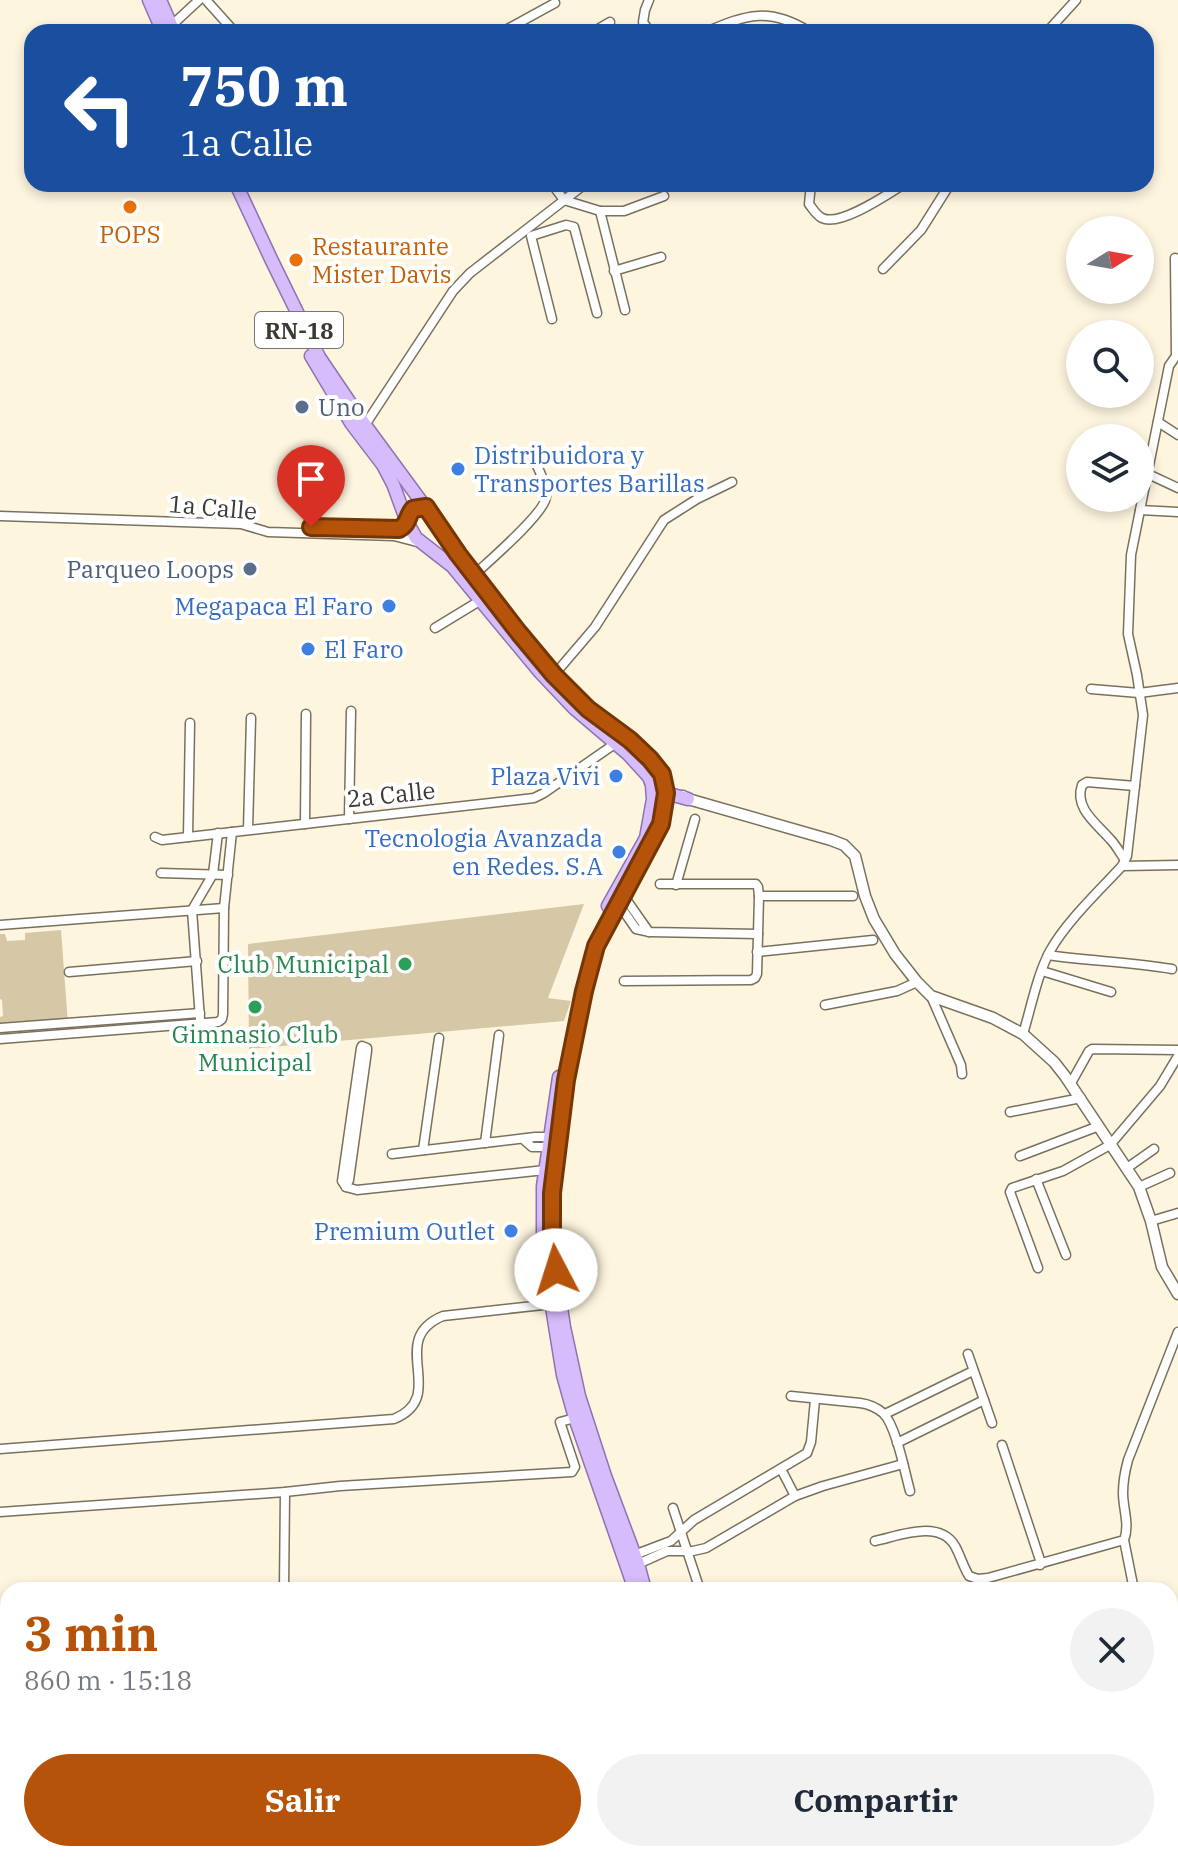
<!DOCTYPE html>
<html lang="es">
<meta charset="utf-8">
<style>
body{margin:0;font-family:"IBM Plex Serif",serif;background:#f2f2f3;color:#1f2937;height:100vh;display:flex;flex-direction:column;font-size:30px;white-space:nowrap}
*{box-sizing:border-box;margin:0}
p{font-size:26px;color:#747a83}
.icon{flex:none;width:44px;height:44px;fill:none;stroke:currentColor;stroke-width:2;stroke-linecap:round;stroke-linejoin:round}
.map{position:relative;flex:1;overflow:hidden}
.panel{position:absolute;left:0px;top:1582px;width:1178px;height:280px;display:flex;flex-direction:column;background:#fff;border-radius:24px 24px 0 0;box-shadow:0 4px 12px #0003}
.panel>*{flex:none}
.guide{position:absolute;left:24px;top:24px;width:1130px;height:168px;border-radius:24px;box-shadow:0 4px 12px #0003;background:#1a4fa0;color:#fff;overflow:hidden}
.needle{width:52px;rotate:79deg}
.controls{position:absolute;left:1066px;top:216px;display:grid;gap:16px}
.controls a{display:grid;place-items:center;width:88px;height:88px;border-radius:50%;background:#fff;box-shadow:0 4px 12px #0003;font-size:40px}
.pin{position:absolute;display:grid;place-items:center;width:68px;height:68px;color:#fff;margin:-82px -34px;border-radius:50% 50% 50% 0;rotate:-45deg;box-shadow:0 0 8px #0007}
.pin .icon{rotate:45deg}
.me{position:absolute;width:88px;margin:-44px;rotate:355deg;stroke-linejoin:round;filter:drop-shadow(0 0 6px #0008)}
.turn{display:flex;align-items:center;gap:28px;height:168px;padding:0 24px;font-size:36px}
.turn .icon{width:104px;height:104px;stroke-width:2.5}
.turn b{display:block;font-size:56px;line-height:68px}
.round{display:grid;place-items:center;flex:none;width:84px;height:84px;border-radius:42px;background:#f2f2f3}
.head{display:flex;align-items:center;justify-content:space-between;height:136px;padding:0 24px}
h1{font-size:48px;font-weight:800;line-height:60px;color:#b45309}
.action{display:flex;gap:16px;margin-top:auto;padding:16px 24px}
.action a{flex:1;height:92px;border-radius:48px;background:#b45309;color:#fff;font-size:32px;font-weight:800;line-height:92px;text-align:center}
.action a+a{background:#f2f2f3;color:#1f2937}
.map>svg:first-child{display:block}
.green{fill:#d6c8a7}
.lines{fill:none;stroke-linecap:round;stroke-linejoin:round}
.minor-casing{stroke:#79715e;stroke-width:11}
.tertiary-casing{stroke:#79715e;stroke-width:13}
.primary-casing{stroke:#8f72b2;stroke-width:15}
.minor{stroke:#fff;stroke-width:8}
.tertiary{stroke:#fff;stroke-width:10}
.primary{stroke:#d6bcfa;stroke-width:12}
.route-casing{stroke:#753606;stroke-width:20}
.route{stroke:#b45309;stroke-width:14}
.food-dot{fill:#e8710a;stroke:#fff;stroke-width:3}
.service-dot{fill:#5c6f8a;stroke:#fff;stroke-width:3}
.shop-dot{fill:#3f7fe0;stroke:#fff;stroke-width:3}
.leisure-dot{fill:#2e9e5b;stroke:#fff;stroke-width:3}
.labels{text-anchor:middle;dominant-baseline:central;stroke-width:8;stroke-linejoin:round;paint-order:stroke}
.shield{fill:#fff;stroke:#787570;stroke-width:2}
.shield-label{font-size:22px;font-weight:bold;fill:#3e3a32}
.food-label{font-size:24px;fill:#c56008;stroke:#fff}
.service-label{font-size:24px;fill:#4e5e75;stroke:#fff;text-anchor:start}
.shop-label{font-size:24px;fill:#366cbe;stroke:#fff;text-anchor:end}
.street-label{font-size:24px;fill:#3e3a32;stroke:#fff}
.leisure-label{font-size:24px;fill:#27864d;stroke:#fff;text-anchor:end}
</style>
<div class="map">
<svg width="1178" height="1862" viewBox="0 0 1178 1862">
<rect width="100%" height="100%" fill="#fef5df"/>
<g class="green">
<path d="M584,904L548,998L571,1001L564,1021L249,1049L248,944Z"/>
<path d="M61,930L68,1024L0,1029V1017L3,1016L2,1000L0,999V934H5L7,941L25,940V933Z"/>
</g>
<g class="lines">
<g class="minor-casing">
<g id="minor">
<path d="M206,0L232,29"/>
<path d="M649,0L645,10L643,22L650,32"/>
<path d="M171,26L199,0"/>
<path d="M440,32H441"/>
<path d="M502,32L555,3"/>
<path d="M593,32L610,22"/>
<path d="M706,32C747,14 770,7 810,32"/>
<path d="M1047,32L1076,0"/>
<path d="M552,184L564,200L600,211H624L664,196"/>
<path d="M811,184L809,204C813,209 816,215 822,218C840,227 888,194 904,184"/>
<path d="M600,211L625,310"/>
<path d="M883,269L921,230L950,184"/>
<path d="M614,271L661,257"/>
<path d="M552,319L531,236L566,225L574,227L597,313"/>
<path d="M1158,422L1178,435"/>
<path d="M365,425L453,291L470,273L585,184"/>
<path d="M1148,474L1178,488"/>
<path d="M1140,510L1178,512"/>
<path d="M0,516L241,524L268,532L394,536L417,542"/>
<path d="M311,527L395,529L402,527L407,522"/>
<path d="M474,575C488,562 545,513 546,497C546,482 538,468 532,455"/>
<path d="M435,628L481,600"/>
<path d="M554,675L595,627L664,520L697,499L732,482"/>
<path d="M1091,689L1139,693L1178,688"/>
<path d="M349,819L351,711"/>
<path d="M305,824L306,714"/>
<path d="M248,830L251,718"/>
<path d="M155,837L162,840L534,798L544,793L616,743"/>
<path d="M188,837L190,723"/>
<path d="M1125,860C1120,853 1116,845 1110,839C1096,823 1074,808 1082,785L1087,782L1135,786"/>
<path d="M1122,866L1178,865"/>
<path d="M161,873L228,875"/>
<path d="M676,885L695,819"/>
<path d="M623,895L649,932"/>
<path d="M759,896H853"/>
<path d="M618,903L636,929L650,932L758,934"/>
<path d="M0,925L224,908"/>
<path d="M757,952L873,940"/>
<path d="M1048,955C1089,961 1131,962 1172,969"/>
<path d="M1042,971L1111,992"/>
<path d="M69,972L197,961"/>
<path d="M624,981L751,980L755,978L757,974L759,896L758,887L756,884H660"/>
<path d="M931,996L961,1065L962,1074"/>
<path d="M825,1005L897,991L917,982"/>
<path d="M200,1019L192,910L213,874L218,833"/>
<path d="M0,1028L200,1013"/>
<path d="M1023,1034C1031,1008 1037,975 1050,951C1066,922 1099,891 1122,866L1127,856L1143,715L1137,675L1128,634L1131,555L1169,366L1176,356L1175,258"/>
<path d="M0,1039L218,1022L222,1019L223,1014L224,908L232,832"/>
<path d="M362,1046L367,1048V1051L349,1180L346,1187L342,1181L361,1048Z"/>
<path d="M1071,1083L1089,1051L1092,1049L1178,1050"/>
<path d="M1010,1112L1081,1098"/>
<path d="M523,1139L532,1147H548"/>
<path d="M485,1143L499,1035"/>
<path d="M423,1150L439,1038"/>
<path d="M392,1154L535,1137H549"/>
<path d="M1020,1156L1099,1126"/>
<path d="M1127,1168L1154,1149"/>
<path d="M1036,1179L1066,1255"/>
<path d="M346,1187L357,1190L545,1170"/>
<path d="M1139,1187L1170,1173"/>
<path d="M1151,1221L1178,1213"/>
<path d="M1038,1268L1010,1192L1012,1188L1063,1171L1110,1145L1160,1086L1178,1056"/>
<path d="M968,1354L992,1423"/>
<path d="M791,1396L860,1403C868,1404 877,1408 883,1413C896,1425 905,1473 910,1491"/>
<path d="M885,1414L973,1371"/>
<path d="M897,1443L984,1400"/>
<path d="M1002,1445L1040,1560V1565"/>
<path d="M0,1449L394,1419C450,1396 385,1340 443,1316L552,1304"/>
<path d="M781,1469L795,1496"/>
<path d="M673,1508L698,1584"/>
<path d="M0,1512L285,1492L340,1486L572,1472L575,1467L560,1422L575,1418"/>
<path d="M1124,1540L1134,1590"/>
<path d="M875,1541C899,1536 939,1519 955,1546C960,1555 963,1566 969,1576L978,1579L988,1578L1124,1540C1130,1525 1123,1509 1123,1493C1123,1481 1125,1471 1128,1460L1178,1332"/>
<path d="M634,1555L671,1541L694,1520L807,1453L811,1442L815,1400"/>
<path d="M638,1564L667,1551H693L706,1548L795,1496L823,1486L903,1464"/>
<path d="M284,1590L285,1492"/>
<path d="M1170,1731L1178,1730"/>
<path d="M8,1770L5,1778L8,1826"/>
<path d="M0,1842L8,1841"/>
<path d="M25,1854V1855"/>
<path d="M78,1854L79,1862"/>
<path d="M98,1854L99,1862"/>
<path d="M354,1854V1862"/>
<path d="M373,1854L374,1862"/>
<path d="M426,1854L427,1862"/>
<path d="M444,1854L445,1862"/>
<path d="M588,1854L589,1862"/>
<path d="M497,1859L562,1854"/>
<path d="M145,1862L248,1854"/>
<path d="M1057,1862L1065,1854"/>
</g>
</g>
<g class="tertiary-casing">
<path id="tertiary" d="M683,796L688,799L831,840L844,845L855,856L865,896L874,919L895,954L917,982L931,996L993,1018L1023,1034L1054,1062L1065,1076L1139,1187L1151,1221L1162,1267L1178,1294"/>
</g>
<g class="primary-casing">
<g id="primary">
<path d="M149,0L163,32"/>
<path d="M160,0L174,32"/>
<path d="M236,184L271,259L319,357L365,425L440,527L458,554L519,633L554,675L588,709L642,750L662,774L666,793L661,824L596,946L584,991L566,1080L552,1193V1249L564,1327L579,1396L605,1476L638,1564L645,1590"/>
<path d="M311,356L351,423L383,465L393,484L407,522L416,538L452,566L539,671L575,709L628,754L649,777L652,785L653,799L646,838L608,906"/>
<path d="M662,789L673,795L688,799"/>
<path d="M559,1077L543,1186V1245L546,1270L563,1375L575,1418L635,1590"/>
<path d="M701,1854L703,1862"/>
<path d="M714,1854L716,1862"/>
</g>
</g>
<use href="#minor" class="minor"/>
<use href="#tertiary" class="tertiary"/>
<use href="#primary" class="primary"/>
</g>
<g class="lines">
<g class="route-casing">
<path id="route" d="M311,527L399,529C409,524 407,516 413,509L426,507L458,554L519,633L554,675L588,709L630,740L650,759L662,774L666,793L661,824L596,946L584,991L566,1080L552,1193V1249L556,1270"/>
</g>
<use href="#route" class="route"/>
</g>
<g class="food-dot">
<circle cx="130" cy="207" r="8"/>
<circle cx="296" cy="260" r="8"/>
</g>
<g class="service-dot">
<circle cx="302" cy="407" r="8"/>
<circle cx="250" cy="569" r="8"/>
</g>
<g class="shop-dot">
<circle cx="458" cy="469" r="8"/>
<circle cx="389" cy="606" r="8"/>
<circle cx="308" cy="649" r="8"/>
<circle cx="616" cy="776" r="8"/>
<circle cx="619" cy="852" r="8"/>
<circle cx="511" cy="1231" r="8"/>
</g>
<g class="leisure-dot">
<circle cx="405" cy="964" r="8"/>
<circle cx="255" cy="1007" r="8"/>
</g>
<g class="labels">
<rect class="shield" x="255" y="312" width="88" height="36" rx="6"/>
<g class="shield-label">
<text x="299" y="330">RN-18</text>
</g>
<g class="food-label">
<text x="130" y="234">POPS</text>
<text x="312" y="246" text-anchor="start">Restaurante<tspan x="312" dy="28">Mister Davis</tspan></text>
</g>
<g class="service-label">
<text x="318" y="407">Uno</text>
<text x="234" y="569" text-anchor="end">Parqueo Loops</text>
</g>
<g class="shop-label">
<text x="474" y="455" text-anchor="start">Distribuidora y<tspan x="474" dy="28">Transportes Barillas</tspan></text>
<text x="373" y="606">Megapaca El Faro</text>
<text x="324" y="649" text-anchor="start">El Faro</text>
<text x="600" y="776">Plaza Vivi</text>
<text x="603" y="838">Tecnologia Avanzada<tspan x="603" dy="28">en Redes. S.A</tspan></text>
<text x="495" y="1231">Premium Outlet</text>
</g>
<g class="street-label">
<text transform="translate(213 507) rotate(5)">1a Calle</text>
<text transform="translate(391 794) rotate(-6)">2a Calle</text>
</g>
<g class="leisure-label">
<text x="389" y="964">Club Municipal</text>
<text x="255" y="1034" text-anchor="middle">Gimnasio Club<tspan x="255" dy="28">Municipal</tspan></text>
</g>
</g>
</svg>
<div class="controls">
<a><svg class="needle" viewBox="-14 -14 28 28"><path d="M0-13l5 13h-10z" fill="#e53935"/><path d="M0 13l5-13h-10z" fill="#747a83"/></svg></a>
<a><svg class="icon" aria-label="search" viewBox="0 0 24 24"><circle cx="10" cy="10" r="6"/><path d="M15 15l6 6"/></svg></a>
<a><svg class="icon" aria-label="layers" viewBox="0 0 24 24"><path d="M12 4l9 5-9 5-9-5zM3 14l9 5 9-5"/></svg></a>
</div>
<div class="pin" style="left:311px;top:527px;background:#d93025"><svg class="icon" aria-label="arrive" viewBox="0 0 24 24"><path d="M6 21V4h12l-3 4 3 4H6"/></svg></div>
<svg class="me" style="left:556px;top:1270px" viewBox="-20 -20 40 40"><circle r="19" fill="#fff"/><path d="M0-13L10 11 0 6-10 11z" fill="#b45309"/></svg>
<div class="guide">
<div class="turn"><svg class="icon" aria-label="left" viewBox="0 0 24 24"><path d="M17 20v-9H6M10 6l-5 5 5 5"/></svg><div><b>750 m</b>1a Calle</div></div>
</div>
<section class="panel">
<div class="head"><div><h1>3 min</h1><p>860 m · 15:18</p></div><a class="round"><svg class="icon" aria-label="close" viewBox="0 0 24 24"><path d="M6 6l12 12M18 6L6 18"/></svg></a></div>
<div class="action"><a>Salir</a><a>Compartir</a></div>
</section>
</div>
